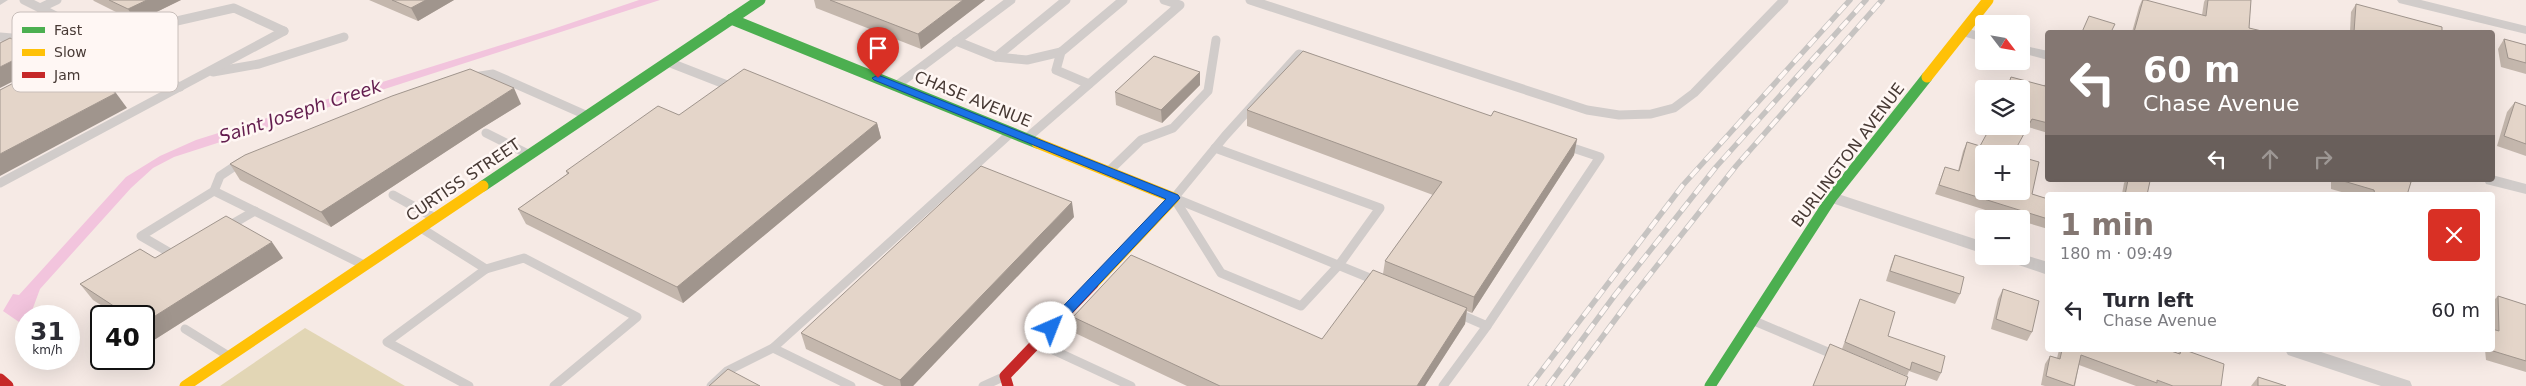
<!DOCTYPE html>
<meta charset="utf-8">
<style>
body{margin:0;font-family:"DejaVu Sans",sans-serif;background:#f7f7f7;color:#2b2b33;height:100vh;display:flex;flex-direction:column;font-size:19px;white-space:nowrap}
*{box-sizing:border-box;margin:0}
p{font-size:16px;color:#7c7c81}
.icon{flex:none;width:28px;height:28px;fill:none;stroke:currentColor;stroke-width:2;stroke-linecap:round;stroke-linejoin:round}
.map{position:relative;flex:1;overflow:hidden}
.panel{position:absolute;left:2045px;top:192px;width:450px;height:160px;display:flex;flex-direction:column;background:#fff;border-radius:5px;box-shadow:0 5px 20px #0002}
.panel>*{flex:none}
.top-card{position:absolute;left:2045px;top:30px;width:450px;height:152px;border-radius:5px;box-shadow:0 5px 20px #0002;background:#847772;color:#fff;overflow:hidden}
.needle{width:32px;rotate:121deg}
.buttons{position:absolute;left:1975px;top:15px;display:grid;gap:10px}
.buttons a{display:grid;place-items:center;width:55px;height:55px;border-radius:5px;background:#fff;box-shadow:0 5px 20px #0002;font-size:25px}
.speed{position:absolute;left:15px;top:305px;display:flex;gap:10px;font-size:25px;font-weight:700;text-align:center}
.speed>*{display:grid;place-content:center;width:65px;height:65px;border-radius:50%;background:#fff;box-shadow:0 5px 20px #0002;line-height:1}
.speed small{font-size:12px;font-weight:400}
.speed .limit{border:2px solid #111;border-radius:8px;background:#fff;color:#111}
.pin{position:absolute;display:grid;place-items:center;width:42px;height:42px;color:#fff;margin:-51px -21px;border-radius:50% 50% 50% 0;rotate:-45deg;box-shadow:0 0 5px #0007}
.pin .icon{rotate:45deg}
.me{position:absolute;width:55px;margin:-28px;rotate:44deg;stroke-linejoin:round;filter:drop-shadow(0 0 4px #0008)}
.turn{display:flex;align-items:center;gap:18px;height:105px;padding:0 15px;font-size:22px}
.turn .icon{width:65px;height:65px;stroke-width:2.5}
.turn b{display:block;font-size:35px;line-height:42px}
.lanes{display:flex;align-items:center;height:48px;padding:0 15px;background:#0003;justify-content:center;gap:25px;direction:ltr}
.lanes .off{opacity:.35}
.round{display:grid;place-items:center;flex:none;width:52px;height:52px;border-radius:5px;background:#f7f7f7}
.overview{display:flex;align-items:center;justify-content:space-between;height:85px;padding:0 15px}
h1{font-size:30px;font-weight:800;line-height:38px;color:#847772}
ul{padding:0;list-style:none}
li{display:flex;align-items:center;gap:15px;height:65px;padding:0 15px}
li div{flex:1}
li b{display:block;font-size:19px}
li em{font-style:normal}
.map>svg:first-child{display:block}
.green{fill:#e2d6b5}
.water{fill:#f2c4dd}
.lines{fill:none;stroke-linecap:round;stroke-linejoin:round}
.lane{stroke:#d1ccca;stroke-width:9}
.street{fill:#d1ccca;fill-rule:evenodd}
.fast{stroke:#4caf50;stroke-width:11}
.slow{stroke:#ffc107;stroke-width:11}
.jam{stroke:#c62828;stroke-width:11}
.rail-casing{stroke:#c6c3c1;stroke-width:5.5}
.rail{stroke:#fff7f4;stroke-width:4;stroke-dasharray:11;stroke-linecap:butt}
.wall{fill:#c4b7ad}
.shaded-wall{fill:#a0958d}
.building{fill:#e4d5c9;stroke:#a0958d}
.route{fill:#1a73e8;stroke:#114b97}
.labels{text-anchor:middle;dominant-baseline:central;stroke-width:5;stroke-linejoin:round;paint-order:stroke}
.street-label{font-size:16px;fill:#473934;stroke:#fff7f4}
.water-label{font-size:18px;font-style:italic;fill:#631d4e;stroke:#fff7f4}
.key{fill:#fff7f4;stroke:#c8beba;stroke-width:1}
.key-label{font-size:14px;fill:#473934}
</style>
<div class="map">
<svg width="2526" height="386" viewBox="0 0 2526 386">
<rect width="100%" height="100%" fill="#f6eae5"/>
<path class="green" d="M305,328L405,386H220Z"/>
<path class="water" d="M639,0H660L174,157L153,168L131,188L40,289L30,316H26V321L19,322L3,311L13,294L19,295L126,177L160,156L196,140L553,29Z"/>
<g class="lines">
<g class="lane">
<path d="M24,0L40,8L57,0"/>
<path d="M1250,0L1587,110L1619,115L1651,114L1674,108L1694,93L1784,0"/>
<path d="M40,8L97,37"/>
<path d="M0,37L12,38L66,62L50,70"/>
<path d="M956,41L996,57L1066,0"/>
<path d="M996,57L1027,60L1061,52"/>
<path d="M668,62L727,85"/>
<path d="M213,72L259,64L344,37"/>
<path d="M61,74L109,54"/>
<path d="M474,77L493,74L588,116"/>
<path d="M1089,84L1056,70L1061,52L1123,0"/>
<path d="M896,86L1011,0"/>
<path d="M180,87L109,54L168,23L234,8L284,31"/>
<path d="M486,133L530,155"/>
<path d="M1027,138L1180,5L1164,0"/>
<path d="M1109,171L1141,140L1173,128L1208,91L1216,40"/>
<path d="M0,183L284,31"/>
<path d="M214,191L364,265"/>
<path d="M393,195L435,218"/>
<path d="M1174,198L1225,136L1299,54L1310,58"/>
<path d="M1174,198L1221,273L1301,306L1339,265L1380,208L1215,148"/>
<path d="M1174,198L1377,281"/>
<path d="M227,227L255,211"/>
<path d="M421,228L486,269"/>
<path d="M177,257L141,236L214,191L220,176L241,162"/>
<path d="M1457,313L1487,326"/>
<path d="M1752,320L1837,356"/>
<path d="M185,329L227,355"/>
<path d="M1038,343L1131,386"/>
<path d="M773,348L851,386"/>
<path d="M469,386L387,342L486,269L524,258L637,317L554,386"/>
<path d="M711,386L727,371L773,348L1012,132"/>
<path d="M983,386L1003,377"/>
<path d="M1443,386L1487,326L1600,157L1564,145"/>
</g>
<g class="street">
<path d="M0,0H8L0,5Z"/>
<path d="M2397,0H2421L2526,26V34L2399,3Z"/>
<path d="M1964,28L1984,33V42L1959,35L1957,32Z"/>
<path d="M2021,45L2048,51V60L2021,53Z"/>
<path d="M2492,175L2526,184V194L2486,184L2484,180H2492Z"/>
<path d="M1832,192L1984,242V254L1826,201L1824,197L1826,193Z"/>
<path d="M2021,254L2048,262V275L2004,260L2002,256H2021Z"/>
<path d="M2285,350H2315L2410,381L2412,386H2381L2288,355Z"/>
</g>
<g class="fast">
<path d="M731,19L1037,143"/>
<path d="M483,186L760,0"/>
<path d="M1710,386L1832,197L1927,77"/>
</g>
<g class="slow">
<path d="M1927,77L1988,0"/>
<path d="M1037,143L1174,198L1093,284"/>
<path d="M185,386L483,186"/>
</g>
<g class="jam">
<path d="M0,379L8,386"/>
<path d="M1008,386L1005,376L1093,284"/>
</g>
<g class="rail-casing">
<g id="rail">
<path d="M1530,386L1683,185L1850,0"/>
<path d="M1548,386L1615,295L1716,167L1866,0"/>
<path d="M1566,386L1629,301L1736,166L1882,0"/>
</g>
</g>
<use href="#rail" class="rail"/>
</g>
<g class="wall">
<path d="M93,0H181L136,22L94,1Z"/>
<path d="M369,0H454L418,21Z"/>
<path d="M814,0H985L921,49L816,8Z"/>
<path d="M2142,0L2202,15L2204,2L2205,0H2251L2249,28L2266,32H2132L2139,7Z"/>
<path d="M2356,4L2442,32H2350L2351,12Z"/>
<path d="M2504,39L2526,45V74L2501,67L2498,49Z"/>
<path d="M2011,77L2044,86L2048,79V133L2028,127L1984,154L2032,194L2048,199V229L2021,221V219H2014L1935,194L1945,167L1958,171L1963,151L1967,142L1980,146L2021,89H2006Z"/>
<path d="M1200,85L1162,123L1116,105L1115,92Z"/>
<path d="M2515,102L2526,106V156L2497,146L2507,112Z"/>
<path d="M521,104L482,128L331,227L240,180L230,164Z"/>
<path d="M1247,110L1491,116L1577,139L1574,155L1472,313L1467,311L1465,324L1425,386H1187L1075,333L1073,317L1322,339L1383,274L1385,261L1433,195L1247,126Z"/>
<path d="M877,123L881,138L683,303L526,224L518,209L567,174L566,171Z"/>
<path d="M2126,180H2148L2147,195H2120L2121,194H2122L2124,183Z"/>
<path d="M2331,180H2404L2407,195H2352L2331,189Z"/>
<path d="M1074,217L913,386H884L806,349L801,333Z"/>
<path d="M1895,255L1960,294L1955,304L1886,281L1891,265Z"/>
<path d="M155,258H283L154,340L144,333V316H118L93,300L80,284Z"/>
<path d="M2003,289L2032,332L2027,341L1991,329L1998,299Z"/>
<path d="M2498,296L2526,305V372L2486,360L2485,350H2492V302Z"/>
<path d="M1860,299L1888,336L1941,373L1937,381L1909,371L1907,376L1842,349Z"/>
<path d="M2059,350H2168L2178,353L2180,350H2185L2221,386H2136L2079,365L2075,386H2045L2041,385L2045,364L2050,356L2057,358Z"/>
<path d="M2258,377L2286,386H2251Z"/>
</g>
<g class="shaded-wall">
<path d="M147,0H181L136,22L128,9Z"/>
<path d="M426,0H454L418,21L411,8Z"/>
<path d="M963,0H985L921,49L918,34Z"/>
<path d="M34,50L45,65L0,88V67Z"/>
<path d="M1200,72V85L1162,123L1161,110Z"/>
<path d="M514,88L521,104L482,128L331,227L321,212L475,113Z"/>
<path d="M116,93L127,108L0,176V154Z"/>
<path d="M877,123L881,138L683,303L677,287Z"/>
<path d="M1577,139L1574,155L1472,313L1474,297Z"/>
<path d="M1072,202L1074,217L913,386H901L900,380Z"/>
<path d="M272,242L283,258L154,340L144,327V323Z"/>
<path d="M1467,308L1465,324L1425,386H1417Z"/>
</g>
<g class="building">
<path d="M109,0H147L128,9Z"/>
<path d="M392,0H426L411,8Z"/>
<path d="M830,0H963L918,34Z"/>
<path d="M2143,0H2146L2206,16L2208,0H2251L2249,28L2266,32H2134Z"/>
<path d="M2356,4L2442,27V32H2354Z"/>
<path d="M2089,16L2115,24L2111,32H2082Z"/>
<path d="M10,38L34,50L0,67V43Z"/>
<path d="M2504,39L2526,45V63L2508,58Z"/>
<path d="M1303,51L1491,116L1494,111L1577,139L1474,297L1385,261L1442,182L1247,110Z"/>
<path d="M1154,56L1200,72L1161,110L1115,92Z"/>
<path d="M55,62L116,93L0,154V90Z"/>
<path d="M470,69L514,88L475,113L321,212L230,164L245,155L392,96Z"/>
<path d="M744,69L877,123L677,287L518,209L569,173L566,171L658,106L679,115Z"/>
<path d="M2011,77L2045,86L2048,79V123L2032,119L2013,154H1984V191H2021V157L2039,162L2032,194L2048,199V219L1939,185L1945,167L1959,171L1967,142L1980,146L1991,126H2021V89H2007Z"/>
<path d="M2515,102L2526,106V144L2504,136Z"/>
<path d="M981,166L1072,202L900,380L801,333Z"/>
<path d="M2128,180L2150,181L2147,195H2120L2121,194L2125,195Z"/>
<path d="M2340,180H2404L2411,182L2407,195H2375L2374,190Z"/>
<path d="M226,216L272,242L144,323V316H129L80,284L140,249L155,258Z"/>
<path d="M1131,255L1322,339L1373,270L1467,308L1417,386H1220L1073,317Z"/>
<path d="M1895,255L1964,277L1960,294L1890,271Z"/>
<path d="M2003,289L2039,301L2032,332L1996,319Z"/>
<path d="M2498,296L2526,305V361L2493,351L2492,329L2499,331Z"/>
<path d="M1860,299L1895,312L1888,336L1945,356L1941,373L1912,362L1910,370L1845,342Z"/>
<path d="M1830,344L1908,377L1905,386H1813Z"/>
<path d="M2062,350H2168L2180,354L2181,350H2185L2224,364L2221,386H2173L2157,380V383L2081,355L2074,386L2046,376L2050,356L2060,359Z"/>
<path d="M728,369L760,386H709Z"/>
<path d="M2258,377L2286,386H2258Z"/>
</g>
<path class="route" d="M878,75L1178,195L1180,198L1055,331H1046L1045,328L1046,324L1166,199L874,80L872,78Z"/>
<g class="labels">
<g class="street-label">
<text transform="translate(973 99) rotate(22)">CHASE AVENUE</text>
<text transform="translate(1848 155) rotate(-53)">BURLINGTON AVENUE</text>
<text transform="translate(463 180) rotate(-34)">CURTISS STREET</text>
</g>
<g class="water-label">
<text transform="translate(300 111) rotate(-18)">Saint Joseph Creek</text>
</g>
</g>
<rect x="12" y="12" width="166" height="80" rx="8" class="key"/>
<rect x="22" y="27" width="23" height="6" fill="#4caf50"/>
<rect x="22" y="49" width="23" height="7" fill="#ffc107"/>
<rect x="22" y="72" width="23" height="6" fill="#c62828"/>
<g class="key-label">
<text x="54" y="35">Fast</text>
<text x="54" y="57">Slow</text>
<text x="54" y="80">Jam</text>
</g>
</svg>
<div class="buttons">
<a><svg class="needle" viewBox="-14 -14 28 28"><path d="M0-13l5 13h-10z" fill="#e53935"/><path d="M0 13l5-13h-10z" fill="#7c7c81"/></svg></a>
<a><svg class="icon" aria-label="layers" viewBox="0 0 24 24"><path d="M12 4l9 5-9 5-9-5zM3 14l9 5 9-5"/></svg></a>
<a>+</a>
<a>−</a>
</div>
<div class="speed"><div>31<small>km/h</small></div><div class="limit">40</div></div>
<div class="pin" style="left:878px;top:78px;background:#d93025"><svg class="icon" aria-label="arrive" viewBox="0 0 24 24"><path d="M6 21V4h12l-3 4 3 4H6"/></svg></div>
<svg class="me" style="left:1051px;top:328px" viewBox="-20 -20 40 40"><circle r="19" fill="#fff"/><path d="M0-13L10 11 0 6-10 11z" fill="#1a73e8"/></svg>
<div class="top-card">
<div class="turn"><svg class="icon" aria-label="left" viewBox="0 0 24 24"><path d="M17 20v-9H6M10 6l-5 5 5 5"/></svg><div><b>60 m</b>Chase Avenue</div></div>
<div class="lanes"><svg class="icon" aria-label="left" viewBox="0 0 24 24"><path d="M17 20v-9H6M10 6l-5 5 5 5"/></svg><svg class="icon off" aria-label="ahead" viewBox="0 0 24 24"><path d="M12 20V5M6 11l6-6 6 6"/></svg><svg class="icon off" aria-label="right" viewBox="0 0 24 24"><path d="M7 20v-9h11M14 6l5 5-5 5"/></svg></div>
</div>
<section class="panel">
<div class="overview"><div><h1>1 min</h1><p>180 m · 09:49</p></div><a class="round" style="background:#d93025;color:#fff"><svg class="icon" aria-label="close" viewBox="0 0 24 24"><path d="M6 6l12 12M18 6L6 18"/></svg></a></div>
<ul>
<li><svg class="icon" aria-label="left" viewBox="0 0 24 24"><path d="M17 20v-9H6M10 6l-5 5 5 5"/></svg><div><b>Turn left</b><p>Chase Avenue</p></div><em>60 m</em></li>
</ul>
</section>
</div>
